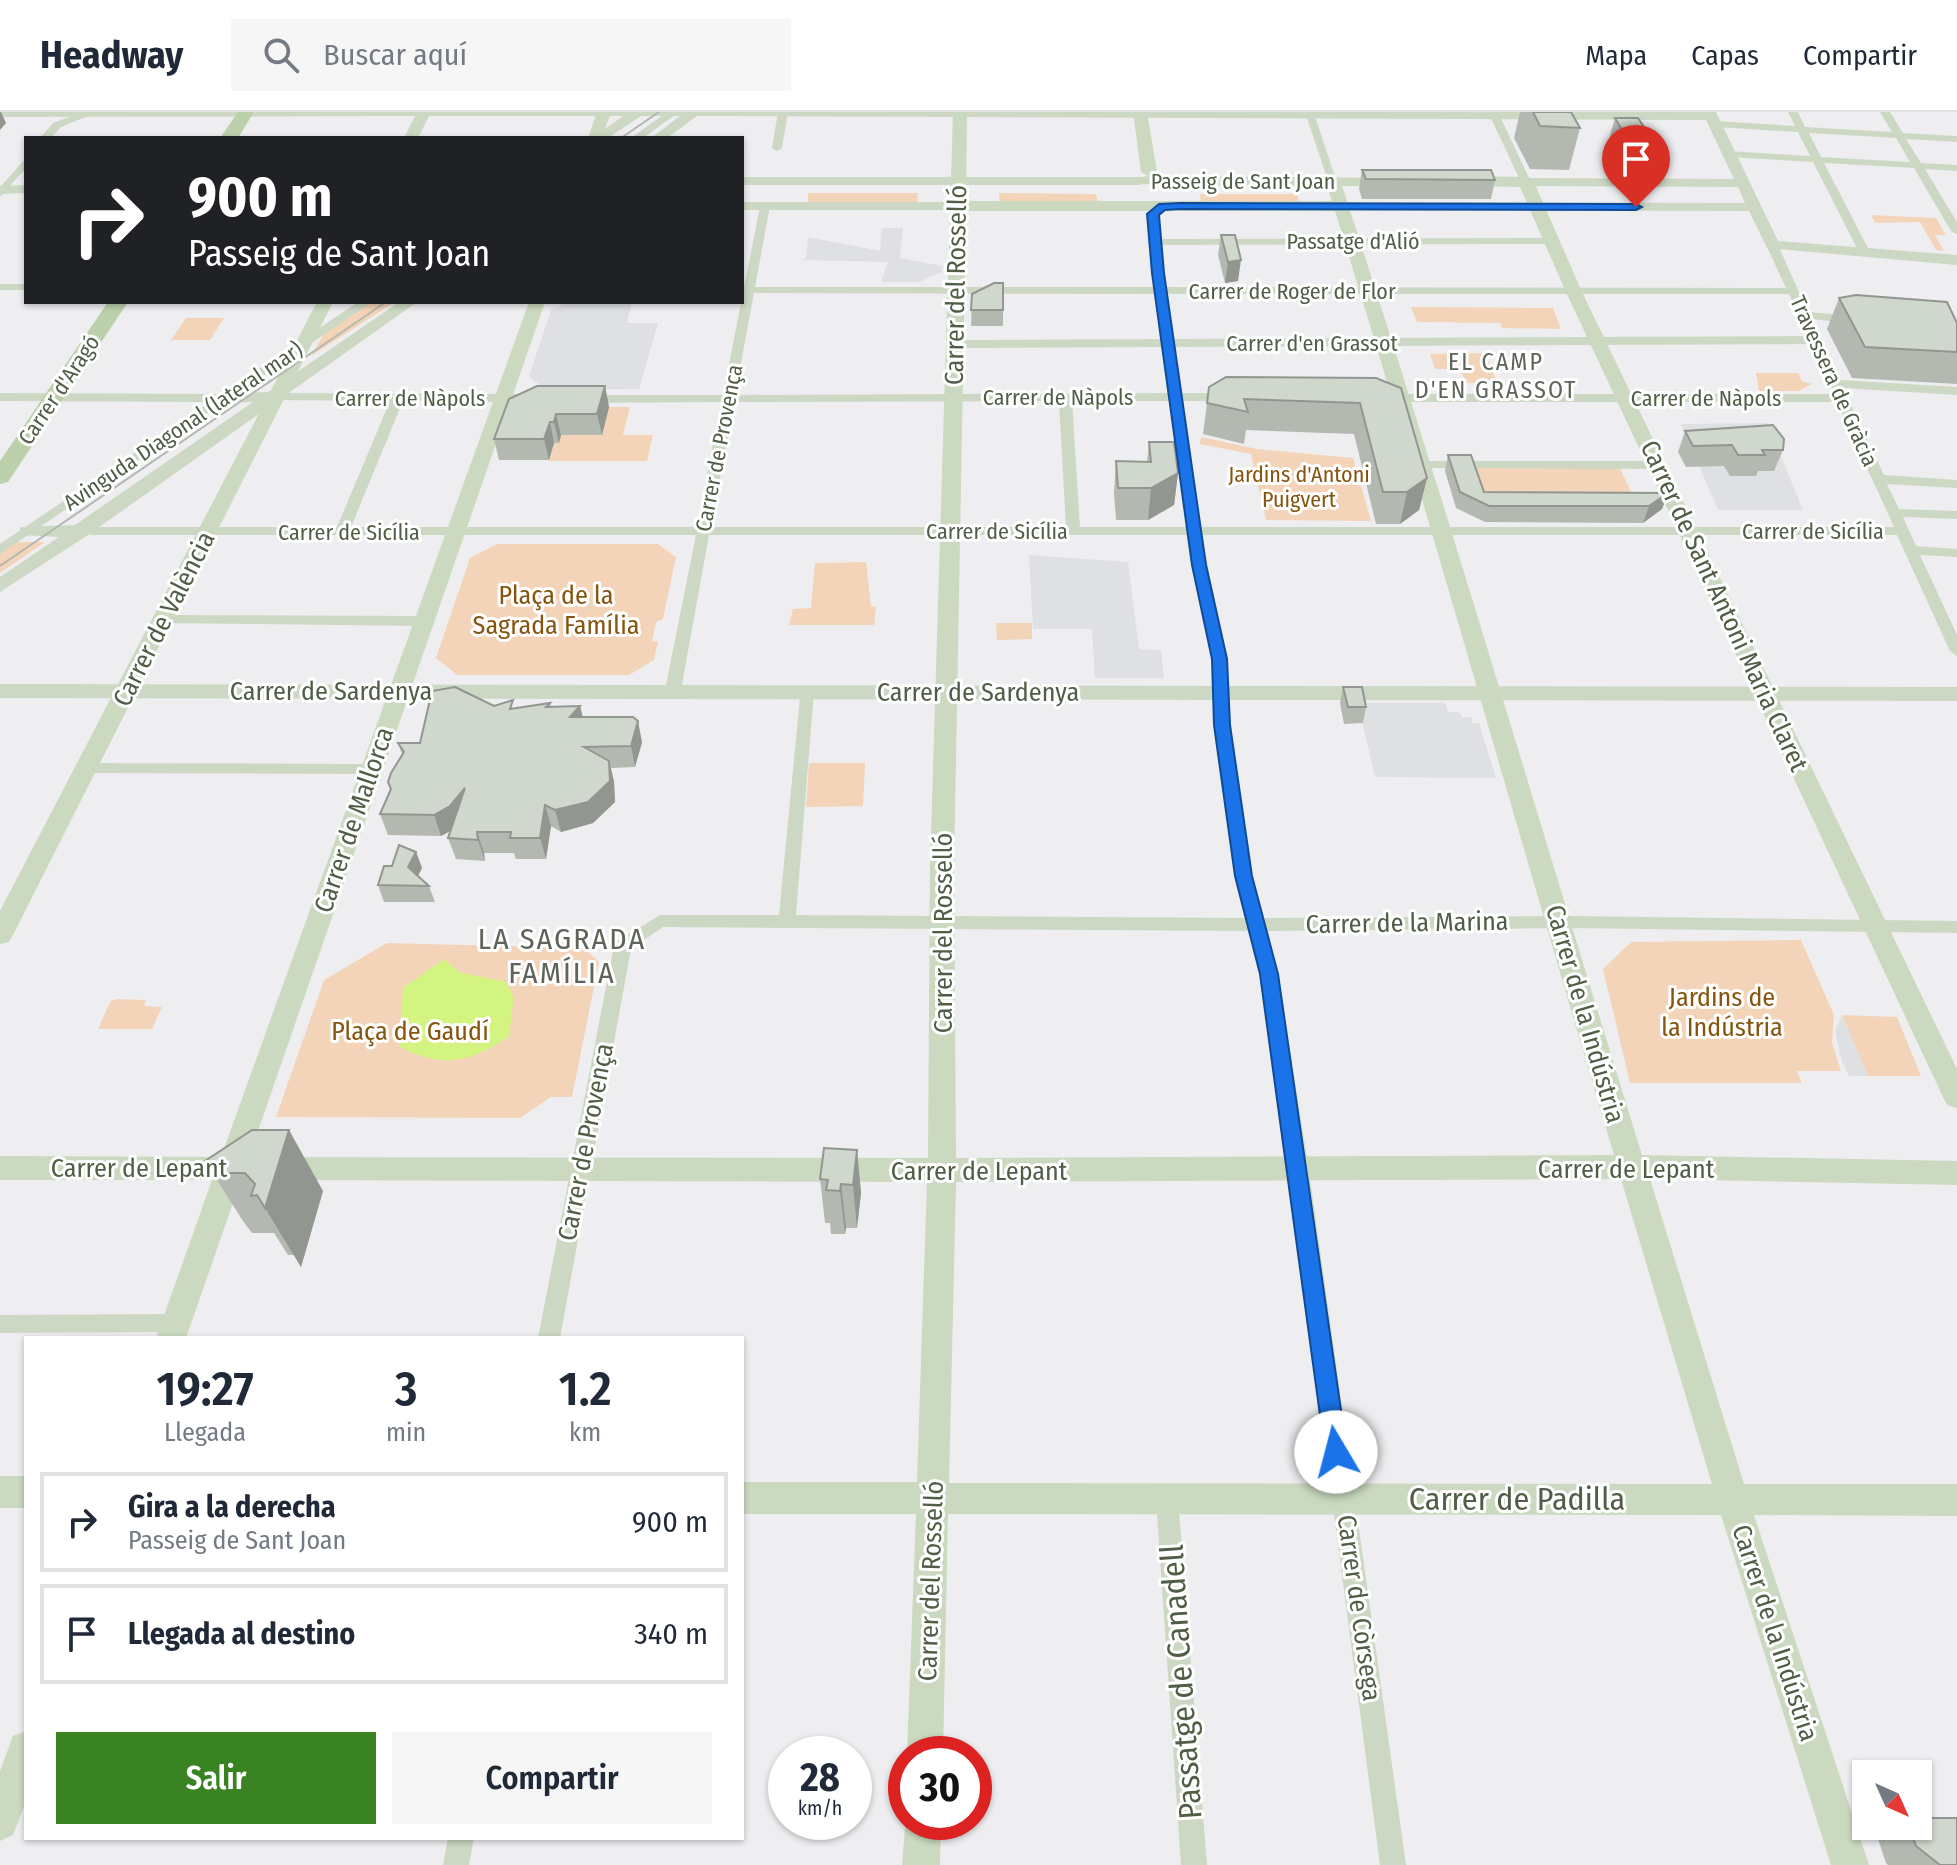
<!DOCTYPE html>
<html lang="es">
<meta charset="utf-8">
<style>
body{margin:0;font-family:"Fira Sans Condensed",sans-serif;background:#f6f6f7;color:#1f2937;height:100vh;display:flex;flex-direction:column;font-size:30px;white-space:nowrap}
*{box-sizing:border-box;margin:0}
p{font-size:26px;color:#747a83}
.icon{flex:none;width:44px;height:44px;fill:none;stroke:currentColor;stroke-width:2;stroke-linecap:round;stroke-linejoin:round}
.map{position:relative;flex:1;overflow:hidden}
.details{position:absolute;left:24px;top:1224px;width:720px;height:504px;display:flex;flex-direction:column;background:#fff;border-radius:0px;box-shadow:0 2px 6px #0004}
.details>*{flex:none}
.top-card{position:absolute;left:24px;top:24px;width:720px;height:168px;border-radius:0px;box-shadow:0 2px 6px #0004;background:#202124;color:#fff;overflow:hidden}
.needle{width:52px;rotate:135deg}
.tools{position:absolute;left:1852px;top:1648px;display:grid;gap:16px}
.tools a{display:grid;place-items:center;width:80px;height:80px;border-radius:0px;background:#fff;box-shadow:0 2px 6px #0004;font-size:40px}
.speed{position:absolute;left:768px;top:1624px;display:flex;gap:16px;font-size:40px;font-weight:700;text-align:center}
.speed>*{display:grid;place-content:center;width:104px;height:104px;border-radius:50%;background:#fff;box-shadow:0 2px 6px #0004;line-height:1}
.speed small{font-size:20px;font-weight:400}
.speed .limit{border:12px solid #d22;background:#fff;color:#111}
.pin{position:absolute;display:grid;place-items:center;width:68px;height:68px;color:#fff;margin:-82px -34px;border-radius:50% 50% 50% 0;rotate:-45deg;box-shadow:0 0 8px #0007}
.pin .icon{rotate:45deg}
.me{position:absolute;width:88px;margin:-44px;rotate:352deg;stroke-linejoin:round;filter:drop-shadow(0 0 6px #0008)}
.turn{display:flex;align-items:center;gap:28px;height:168px;padding:0 32px;font-size:36px}
.turn .icon{width:104px;height:104px;stroke-width:2.5}
.turn b{display:block;font-size:56px;line-height:68px}
.eta{display:flex;justify-content:space-evenly;align-items:center;height:136px;text-align:center}
.eta b{font-size:48px;font-weight:600;line-height:56px}
.cta{display:flex;gap:16px;margin-top:auto;padding:16px 32px}
.cta a{flex:1;height:92px;border-radius:0px;background:#3a8322;color:#fff;font-size:32px;font-weight:600;line-height:92px;text-align:center}
.cta a+a{background:#f6f6f7;color:#1f2937}
ul{padding:0;list-style:none}
li{display:flex;align-items:center;gap:24px;height:100px;margin:0 16px 12px;padding:0 16px;border:4px solid #e0e1e3;border-radius:0px}
li div{flex:1}
li b{display:block;font-size:30px}
li em{font-style:normal}
header{display:flex;align-items:center;gap:48px;box-sizing:border-box;height:112px;padding:0 40px;background:#fff;border-bottom:2px solid #e0e1e3}
header strong{font-size:38px}
nav{display:flex;gap:44px;margin-inline-start:auto;font-size:28px}
.search{width:560px;height:72px;background:#f6f6f7;display:flex;align-items:center;gap:20px;box-sizing:border-box;padding:0 28px;border-radius:0px;color:#747a83;font-size:30px}
.map>svg:first-child{display:block}
.education{fill:#dfe0e2}
.green{fill:#f3d4b8}
.water{fill:#d3f481}
.lines{fill:none;stroke-linecap:round;stroke-linejoin:round}
.minor{fill:#ccd8c3;fill-rule:evenodd}
.tertiary{fill:#ccd8c3;fill-rule:evenodd}
.secondary{fill:#cad9bf;fill-rule:evenodd}
.primary{fill:#bbd0ab;fill-rule:evenodd}
.tram{stroke:#b3b9b0;stroke-width:2}
.wall{fill:#b3b9b0}
.shaded-wall{fill:#929690}
.building{fill:#d0d7cd;stroke:#929690;stroke-width:2}
.route{fill:#1a73e8;stroke:#114b97;stroke-width:2}
.labels{text-anchor:middle;dominant-baseline:central;stroke-width:6;stroke-linejoin:round;paint-order:stroke}
.far-street-label{font-size:22px;fill:#505e45;stroke:#fff}
.far-park-label{font-size:22px;fill:#86540e;stroke:#fff}
.far-neighbourhood-label{font-size:24px;letter-spacing:2px;fill:#5e645a;stroke:#fff}
.street-label{font-size:26px;fill:#505e45;stroke:#fff}
.park-label{font-size:26px;fill:#86540e;stroke:#fff}
.quarter-label{font-size:30px;letter-spacing:2px;fill:#5e645a;stroke:#fff}
.near-street-label{font-size:32px;fill:#505e45;stroke:#fff}
</style>
<header>
<strong>Headway</strong>
<div class="search"><svg class="icon" aria-label="search" viewBox="0 0 24 24"><circle cx="10" cy="10" r="6"/><path d="M15 15l6 6"/></svg>Buscar aquí</div>
<nav><a>Mapa</a><a>Capas</a><a>Compartir</a></nav>
</header>
<div class="map">
<svg width="1957" height="1753" viewBox="0 0 1957 1753">
<rect width="100%" height="100%" fill="#eeeef1"/>
<g class="education">
<path d="M882,116H903L900,146L942,154V160L919,170H881L888,150L801,148L806,146L808,125L880,139Z"/>
<path d="M567,190H632L627,211H658L639,277L546,278L529,264L551,198Z"/>
<path d="M1767,311L1803,398H1718L1681,312Z"/>
<path d="M1029,443L1128,450L1139,537L1161,538L1164,566H1095L1092,517H1033Z"/>
<path d="M1358,591H1445L1448,600H1459L1462,606L1472,605V611H1479L1496,666L1375,665Z"/>
<path d="M1842,903L1868,964H1849L1842,950L1835,919Z"/>
</g>
<g class="green">
<path d="M808,81H918L917,91L808,90Z"/>
<path d="M999,81L1096,82L1098,91H1000Z"/>
<path d="M1200,82H1297L1299,91H1201Z"/>
<path d="M1871,103L1936,106L1946,123H1935L1944,139L1936,138L1920,110L1875,111Z"/>
<path d="M371,190H395L311,244L323,223Z"/>
<path d="M1411,195L1553,196L1561,217L1502,216L1500,211L1417,210Z"/>
<path d="M186,206H224L210,228H171Z"/>
<path d="M1485,241L1497,271H1466L1460,257H1435L1430,242Z"/>
<path d="M1756,261H1798L1802,269L1812,272L1799,279H1759Z"/>
<path d="M609,295H630L623,323H653L647,349H549L557,321L602,320Z"/>
<path d="M1201,325L1257,337L1353,346L1371,409L1266,408L1251,342L1200,332Z"/>
<path d="M1468,356H1620L1637,393L1483,394Z"/>
<path d="M16,430H45L0,461V441Z"/>
<path d="M497,432H658L676,445L663,507L656,510L652,529L658,530L654,548L629,563H457L436,546L470,446Z"/>
<path d="M866,450L871,494L876,495L874,513H789L793,497L811,496L815,451Z"/>
<path d="M996,511H1032V527L997,528Z"/>
<path d="M809,651H865L863,694L806,695Z"/>
<path d="M573,826L599,850L572,985H551L520,1006L276,1005L324,868L387,831L544,835Z"/>
<path d="M1801,828L1834,903L1832,931L1841,959H1797L1802,971H1630L1603,857L1631,830Z"/>
<path d="M116,887L146,888L144,894L162,895L152,917H98L110,890Z"/>
<path d="M1842,903L1897,905L1921,964H1868Z"/>
</g>
<path class="water" d="M444,847L459,860L506,870L514,885L509,924C472,951 439,957 399,934L403,876Z"/>
<g class="lines">
<g class="minor">
<path d="M83,0L95,1L61,15L51,26H40L53,11Z"/>
<path d="M667,0H679L643,26H631Z"/>
<path d="M778,0H788L782,36L777,39L772,36Z"/>
<path d="M1305,0L1314,1L1337,71L1328,69Z"/>
<path d="M1488,0H1498L1531,70L1530,72L1521,70Z"/>
<path d="M1788,0H1798L1805,15L1892,20L1880,0H1890L1903,21L1957,24V30L1906,27L1921,51L1957,53V59L1925,57L1957,110V122L1951,119L1914,56L1824,51L1870,140L1860,142L1813,50L1729,45L1724,42L1729,39L1810,44L1798,20L1715,15L1710,12L1715,9L1795,14ZM1809,21L1896,26L1910,50L1821,45Z"/>
<path d="M26,46V56L0,85V75Z"/>
<path d="M765,91L770,94L755,175H1154L1148,102L1153,99L1158,102L1161,127L1552,126L1558,129L1552,132L1161,133L1166,175L1786,176L1766,133L1772,130L1778,133L1808,200L1854,204L1860,208L1854,212L1812,207L1840,268L1957,275V283L1843,276L1884,363L1957,368V376L1887,372L1899,397L1957,399V407L1903,405L1916,434L1957,437V445L1920,443L1957,523V544L1950,539L1897,423H1202L1226,547L1230,613L1251,764L1263,806L1568,804L1957,809V821L1568,816L1266,819L1278,862L1309,1059L1406,1753H1380L1289,1059L1260,862L1249,819L663,815L631,837L560,1226H538L614,834L617,829L660,803H779L801,575H811L814,579L796,803L1246,806L1235,764L1214,613L1212,547L1188,423H709L681,578L673,583L665,578L696,423H91L84,419L91,415H337L390,289L271,288V282L275,281L516,282L522,286L516,290L403,289L351,415H697L721,290L586,291L580,287L586,283H723L760,94ZM754,181L1155,182L1161,227L953,228L947,232L953,236L1162,235L1169,281L735,283ZM1167,182H1789L1808,224L1173,227ZM1811,232L1834,282H1385L1379,286L1385,290H1837L1894,415H1201L1182,289H1232L1238,285L1232,281H1181L1174,235ZM1059,289L1066,415H711L734,290ZM1072,289H1170L1187,415H1080Z"/>
<rect x="0" y="172" width="26" height="6"/>
<path d="M358,190H372L0,442V432L210,290L0,289V281L222,282Z"/>
<path d="M1423,349H1658L1665,353L1658,357L1418,356V350Z"/>
<path d="M163,503L425,504L432,509L425,514L158,511L156,508Z"/>
<path d="M86,651L373,652L381,657L373,662L86,661L78,656Z"/>
<path d="M177,1202L184,1204L188,1211L184,1218L177,1220L0,1221V1203Z"/>
<path d="M1167,1376L1175,1379L1178,1387L1207,1753H1181L1156,1387L1159,1379Z"/>
<path d="M448,1726H474L469,1753H443Z"/>
</g>
<g class="tertiary">
<path d="M0,0H1716L1778,129L1957,143V153L1767,136L1749,99L1340,98L1333,94L1340,90L1745,91L1738,75L1526,74L1519,70L1526,66L1734,67L1706,8L697,4L667,26H651L680,4H641L608,26H592L623,4H429L418,26H404L415,4L0,5Z"/>
<path d="M742,65H1140L1147,69L1140,73H742Z"/>
<path d="M26,73V81L0,82V74Z"/>
<path d="M742,90H957L964,94L957,98H742Z"/>
<path d="M399,190H417L88,423L0,480V465L59,425L20,423V415L75,413L253,290L224,291L216,286L218,282L268,280Z"/>
<path d="M0,572L1957,575V589L0,586Z"/>
</g>
<g class="secondary">
<path d="M597,0H611L602,26H588Z"/>
<path d="M953,0H967L966,89H1332L1327,74L1135,72V66L1148,64L1141,60L1133,0H1147L1157,60L1150,64L1399,66L1402,69L1394,74H1342C1447,395 1542,720 1642,1043L1957,1049V1073L1650,1067L1744,1372H1957V1404L1754,1403L1869,1753H1831L1721,1403L948,1402L943,1642H907L916,1402H742V1370H917L927,1070L241,1068L186,1226H156L212,1068H0V1044L221,1045L529,190H545L249,1045L928,1046L930,755ZM966,99H1335C1432,412 1520,729 1614,1043L956,1046L954,755ZM1621,1067L1712,1372L949,1371L956,1070Z"/>
<path d="M1526,65L1534,70L1582,180L1957,957V996L1947,993L1943,985L1566,180L1520,75L1461,74L1453,69L1461,64Z"/>
<path d="M317,190H333L13,823L9,830L0,832V799Z"/>
<rect x="0" y="1364" width="26" height="32"/>
<path d="M26,1619V1689L13,1723L0,1729V1659L13,1624Z"/>
<path d="M906,1704V1710H941L940,1753H902Z"/>
</g>
<g class="primary">
<path d="M238,0H254L238,26H220Z"/>
<path d="M108,190H128L8,370L0,372V349Z"/>
</g>
<g class="tram">
<path d="M621,26L659,0"/>
<path d="M0,454L386,190"/>
</g>
</g>
<g class="wall">
<path d="M1520,0H1571L1580,16L1569,58L1530,57L1514,26Z"/>
<path d="M1615,6L1648,21L1635,64L1611,63L1603,48Z"/>
<path d="M1362,58L1495,68L1491,87H1362L1359,77Z"/>
<path d="M1221,123L1238,169L1225,171L1218,143Z"/>
<path d="M1003,171V214H971L972,182Z"/>
<path d="M1839,186L1957,211V272L1852,266L1827,217Z"/>
<path d="M1376,266L1427,366L1419,398L1400,412H1376L1354,322L1246,318L1244,332L1203,322L1207,291Z"/>
<path d="M605,274L609,295L602,323H561L559,331H554L549,348H499L494,327Z"/>
<path d="M1685,319L1783,338L1774,359H1758L1756,364H1730L1724,354L1686,355L1678,340Z"/>
<path d="M1149,330L1178,361L1174,393L1148,408H1116L1114,381L1116,349L1147,350Z"/>
<path d="M1448,343L1484,380L1668,381L1662,397L1643,411L1485,410L1456,396L1445,359Z"/>
<path d="M1343,575L1366,595L1363,611L1344,612L1340,591Z"/>
<path d="M550,591L551,595L580,594L583,605L642,630L635,655L611,656L614,670L615,690L593,711L561,720L551,714L546,747H516L514,741H484L485,749L456,747L448,726L451,719L441,724L388,723L380,702L391,678L402,642L398,631H420L494,594L515,597Z"/>
<path d="M416,740L422,756L418,764L429,774L435,790H384L378,773L392,754Z"/>
<path d="M857,1038L861,1081L857,1116H846L845,1122H831L830,1111H825L820,1067Z"/>
<path d="M205,1049L323,1079L301,1155L294,1143H288L274,1121H252L243,1109Z"/>
<path d="M1893,1714H1918L1957,1753H1888L1886,1751L1877,1724Z"/>
</g>
<g class="shaded-wall">
<path d="M0,0H1L6,11L0,18Z"/>
<path d="M1241,148L1238,169L1225,171L1228,150Z"/>
<path d="M605,274L609,295L602,323L597,302Z"/>
<path d="M556,302L561,323L559,331L554,310Z"/>
<path d="M550,310L554,331L549,348L544,327Z"/>
<path d="M1178,361L1174,393L1148,408L1151,376Z"/>
<path d="M1427,366L1419,398L1400,412L1407,380Z"/>
<path d="M1668,381L1662,397L1643,411L1649,394Z"/>
<path d="M580,594L585,615L570,605Z"/>
<path d="M638,609L642,630L635,655L631,634Z"/>
<path d="M609,649L614,670L615,690L593,711L561,720L555,698Z"/>
<path d="M465,676L457,715L441,724L434,703Z"/>
<path d="M545,693L551,714L546,747L540,726Z"/>
<path d="M477,720L484,741L485,749L478,728Z"/>
<path d="M416,740L422,756L414,771L408,755Z"/>
<path d="M289,1018L323,1079L301,1155L265,1096Z"/>
<path d="M857,1038L861,1081L857,1116L853,1073Z"/>
<path d="M841,1072L846,1116L845,1122L840,1079Z"/>
</g>
<g class="building">
<path d="M1533,0H1571L1580,16L1540,14Z"/>
<path d="M1615,6H1638L1648,21H1624Z"/>
<path d="M1362,58H1491L1495,68L1366,67Z"/>
<path d="M1221,123H1235L1241,148L1228,150Z"/>
<path d="M994,171H1003V198H971L972,182Z"/>
<path d="M1856,183L1947,190L1957,211V240L1865,235L1839,186Z"/>
<path d="M1226,265L1376,266L1401,276L1427,366L1407,380H1383L1360,291L1244,287L1248,300L1207,291L1209,275Z"/>
<path d="M537,274H605L597,302H556L554,310H550L544,327H494L509,287Z"/>
<path d="M1773,313L1784,327L1783,338H1762L1765,343H1738L1732,333L1693,334L1685,319Z"/>
<path d="M1149,330H1174L1178,361L1151,376H1118L1116,349L1151,350Z"/>
<path d="M1448,343H1471L1484,380L1668,381L1649,394H1489L1460,380Z"/>
<path d="M455,575L494,594L513,588L510,597L550,591L546,595L580,594L570,605H633L638,609L631,634L584,635L609,649L610,669L588,690L555,698L545,693L540,726H510L511,720H477L478,728L448,726L465,676L450,694L434,703L380,702L391,677L388,670L391,661L404,640L398,631H420L432,579Z"/>
<path d="M1343,575H1362L1366,595H1348Z"/>
<path d="M399,733L416,740L408,755L429,774L378,773L384,754H392Z"/>
<path d="M252,1018H289L265,1096L257,1083L251,1084L255,1072L245,1061H214L205,1049Z"/>
<path d="M824,1036L857,1038L853,1073L841,1072L840,1079L826,1078L828,1068L820,1067Z"/>
<path d="M1918,1706H1957V1753H1940L1916,1734L1909,1714H1918Z"/>
</g>
<path class="route" d="M1180,91L1636,92L1642,95L1636,98L1180,97L1165,98L1159,103L1164,161L1206,453L1227,547L1230,613L1252,764L1278,862L1347,1340L1344,1348L1336,1351L1328,1348L1325,1340L1260,862L1235,764L1214,613L1212,547L1192,453L1152,161L1147,102L1159,92Z"/>
<g class="labels">
<g class="far-street-label">
<text x="1243" y="69">Passeig de Sant Joan</text>
<text x="1353" y="129">Passatge d'Alió</text>
<text x="1292" y="179">Carrer de Roger de Flor</text>
<text x="1312" y="231">Carrer d'en Grassot</text>
<text transform="translate(1834 269) rotate(66)">Travessera de Gràcia</text>
<text transform="translate(59 278) rotate(-56)">Carrer d'Aragó</text>
<text x="1058" y="285">Carrer de Nàpols</text>
<text x="410" y="286">Carrer de Nàpols</text>
<text x="1706" y="286">Carrer de Nàpols</text>
<text transform="translate(183 314) rotate(-34)">Avinguda Diagonal (lateral mar)</text>
<text transform="translate(719 336) rotate(-79)">Carrer de Provença</text>
<text x="997" y="419">Carrer de Sicília</text>
<text x="1813" y="419">Carrer de Sicília</text>
<text x="349" y="420">Carrer de Sicília</text>
</g>
<g class="far-park-label">
<text x="1299" y="362">Jardins d'Antoni<tspan x="1299" dy="25">Puigvert</tspan></text>
</g>
<g class="far-neighbourhood-label">
<text x="1496" y="250">EL CAMP<tspan x="1496" dy="28">D'EN GRASSOT</tspan></text>
</g>
<g class="street-label">
<text transform="translate(956 173) rotate(-89)">Carrer del Rosselló</text>
<text transform="translate(1724 494) rotate(65)">Carrer de Sant Antoni Maria Claret</text>
<text transform="translate(164 507) rotate(-63)">Carrer de València</text>
<text x="331" y="579">Carrer de Sardenya</text>
<text x="978" y="580">Carrer de Sardenya</text>
<text transform="translate(354 708) rotate(-71)">Carrer de Mallorca</text>
<text transform="translate(1407 811) rotate(-1)">Carrer de la Marina</text>
<text transform="translate(943 821) rotate(-90)">Carrer del Rosselló</text>
<text transform="translate(1585 902) rotate(74)">Carrer de la Indústria</text>
<text transform="translate(586 1030) rotate(-79)">Carrer de Provença</text>
<text x="139" y="1056">Carrer de Lepant</text>
<text x="1626" y="1057">Carrer de Lepant</text>
<text x="979" y="1059">Carrer de Lepant</text>
<text transform="translate(931 1469) rotate(-88)">Carrer del Rosselló</text>
<text transform="translate(1359 1496) rotate(82)">Carrer de Còrsega</text>
<text transform="translate(1775 1521) rotate(72)">Carrer de la Indústria</text>
</g>
<g class="park-label">
<text x="556" y="483">Plaça de la<tspan x="556" dy="30">Sagrada Família</tspan></text>
<text x="1722" y="885">Jardins de<tspan x="1722" dy="30">la Indústria</tspan></text>
<text x="410" y="919">Plaça de Gaudí</text>
</g>
<g class="quarter-label">
<text x="562" y="827">LA SAGRADA<tspan x="562" dy="34">FAMÍLIA</tspan></text>
</g>
<g class="near-street-label">
<text x="1517" y="1387">Carrer de Padilla</text>
<text transform="translate(1181 1570) rotate(-94)">Passatge de Canadell</text>
</g>
</g>
</svg>
<div class="tools">
<a><svg class="needle" viewBox="-14 -14 28 28"><path d="M0-13l5 13h-10z" fill="#e53935"/><path d="M0 13l5-13h-10z" fill="#747a83"/></svg></a>
</div>
<div class="speed"><div>28<small>km/h</small></div><div class="limit">30</div></div>
<div class="pin" style="left:1636px;top:95px;background:#d93025"><svg class="icon" aria-label="arrive" viewBox="0 0 24 24"><path d="M6 21V4h12l-3 4 3 4H6"/></svg></div>
<svg class="me" style="left:1336px;top:1340px" viewBox="-20 -20 40 40"><circle r="19" fill="#fff"/><path d="M0-13L10 11 0 6-10 11z" fill="#1a73e8"/></svg>
<div class="top-card">
<div class="turn"><svg class="icon" aria-label="right" viewBox="0 0 24 24"><path d="M7 20v-9h11M14 6l5 5-5 5"/></svg><div><b>900 m</b>Passeig de Sant Joan</div></div>
</div>
<section class="details">
<div class="eta">
<div><b>19:27</b><p>Llegada</p></div>
<div><b>3</b><p>min</p></div>
<div><b>1.2</b><p>km</p></div>
</div>
<ul>
<li><svg class="icon" aria-label="right" viewBox="0 0 24 24"><path d="M7 20v-9h11M14 6l5 5-5 5"/></svg><div><b>Gira a la derecha</b><p>Passeig de Sant Joan</p></div><em>900 m</em></li>
<li><svg class="icon" aria-label="arrive" viewBox="0 0 24 24"><path d="M6 21V4h12l-3 4 3 4H6"/></svg><div><b>Llegada al destino</b></div><em>340 m</em></li>
</ul>
<div class="cta"><a>Salir</a><a>Compartir</a></div>
</section>
</div>
